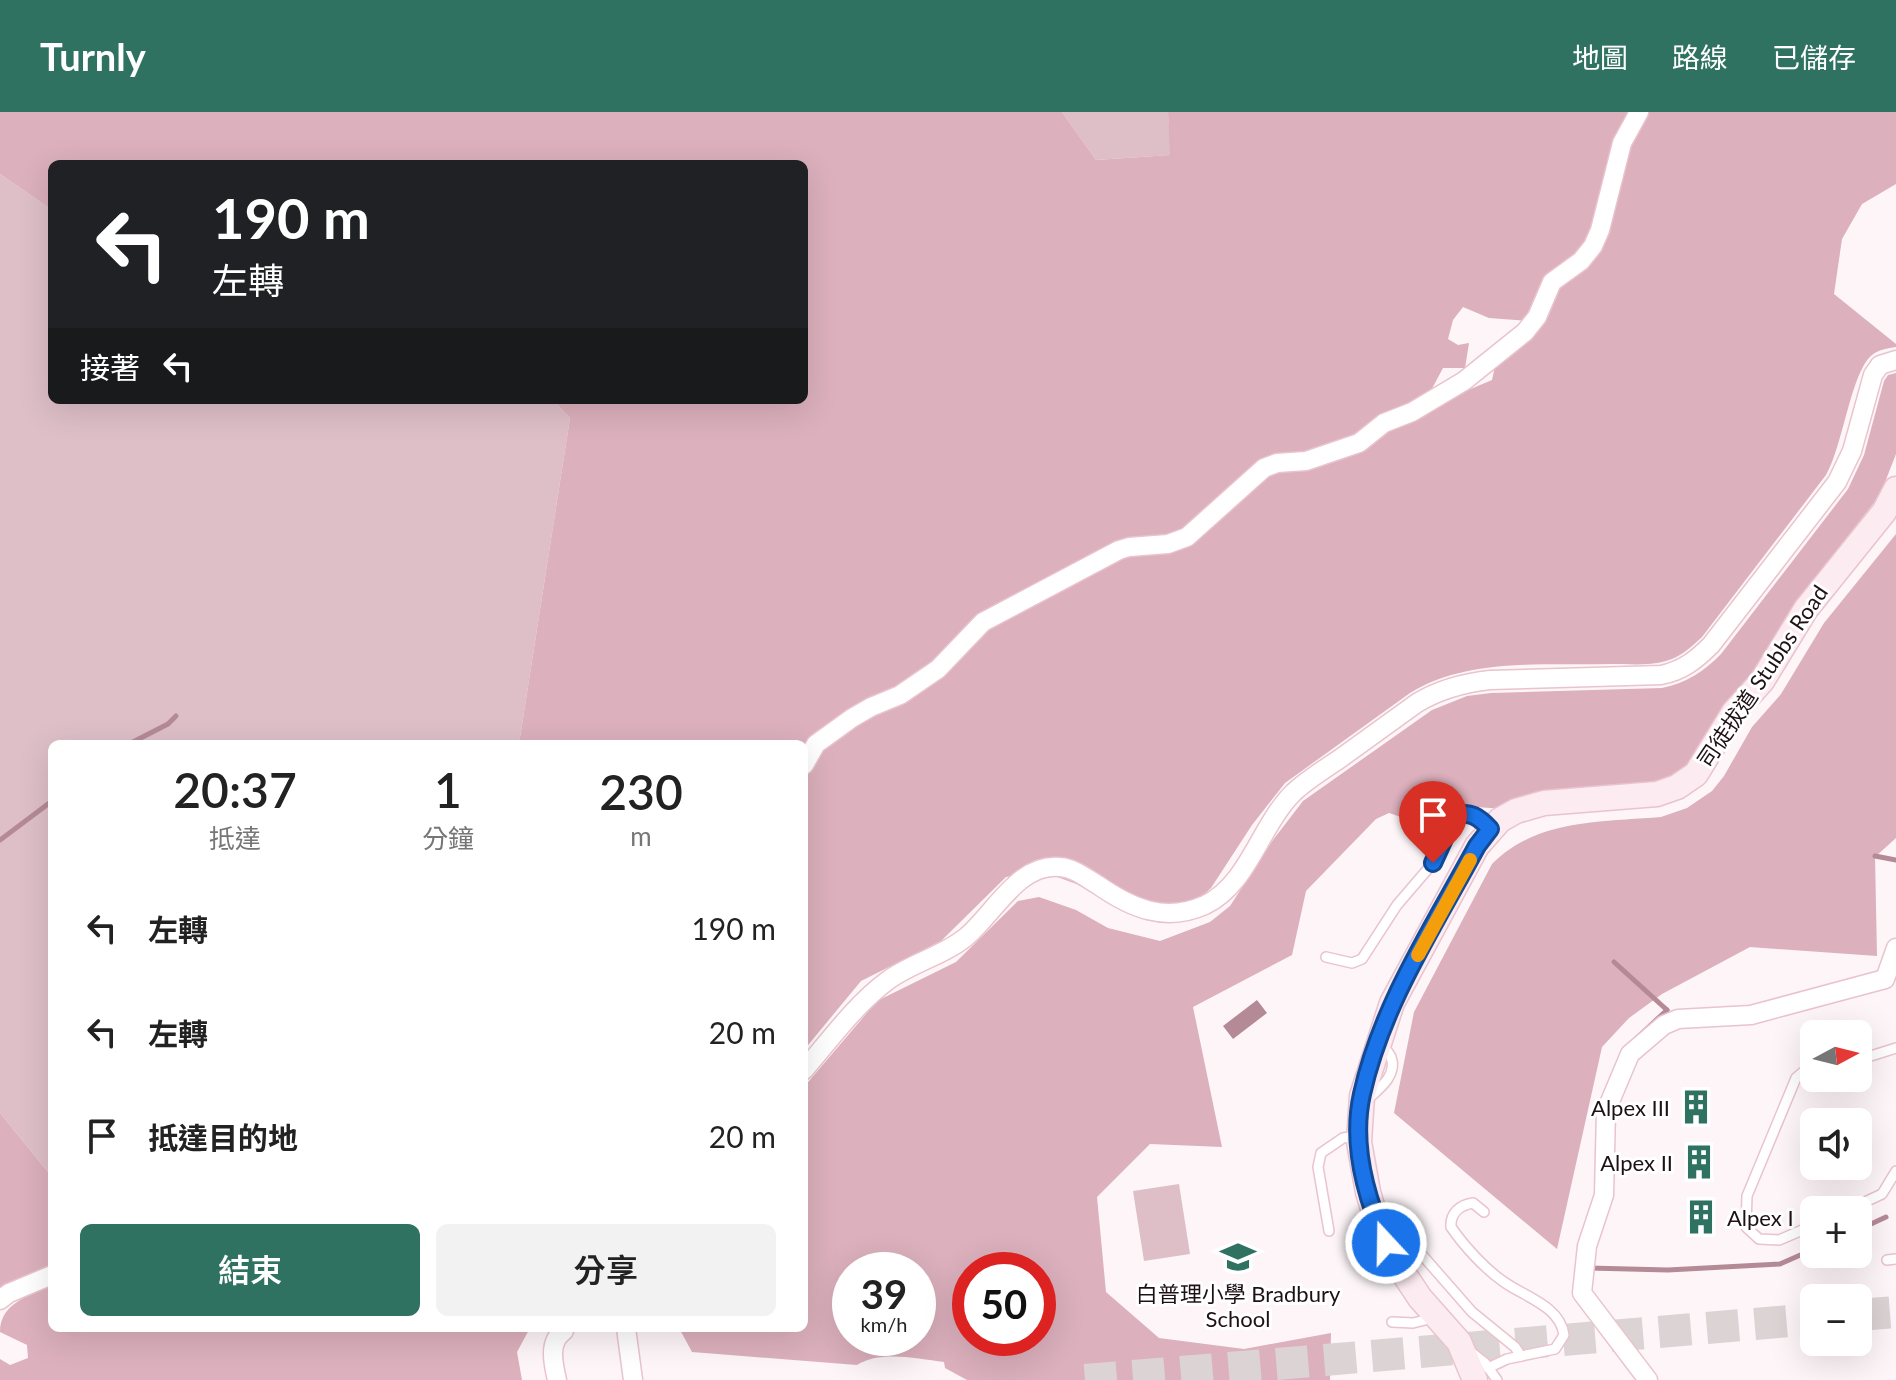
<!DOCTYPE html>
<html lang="zh-TW">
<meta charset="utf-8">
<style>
body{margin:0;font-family:Lato,"Noto Sans TC",sans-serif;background:#f2f2f2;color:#222;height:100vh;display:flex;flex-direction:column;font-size:30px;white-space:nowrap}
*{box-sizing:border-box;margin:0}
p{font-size:26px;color:#767676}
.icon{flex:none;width:44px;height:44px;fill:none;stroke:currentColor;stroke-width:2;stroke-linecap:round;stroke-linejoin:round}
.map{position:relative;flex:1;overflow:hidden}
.panel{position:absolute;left:48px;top:628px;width:760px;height:592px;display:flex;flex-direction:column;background:#fff;border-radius:12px;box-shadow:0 8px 32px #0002}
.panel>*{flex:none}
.top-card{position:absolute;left:48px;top:48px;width:760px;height:244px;border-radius:12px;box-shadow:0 8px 32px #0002;background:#202124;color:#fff;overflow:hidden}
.needle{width:52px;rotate:83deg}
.controls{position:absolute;left:1800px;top:908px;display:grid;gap:16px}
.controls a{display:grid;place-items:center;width:72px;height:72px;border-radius:12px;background:#fff;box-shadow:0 8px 32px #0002;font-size:40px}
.speed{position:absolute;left:832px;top:1140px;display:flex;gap:16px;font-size:40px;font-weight:700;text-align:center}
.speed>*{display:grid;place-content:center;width:104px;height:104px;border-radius:50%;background:#fff;box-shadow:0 8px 32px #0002;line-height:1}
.speed small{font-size:20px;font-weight:400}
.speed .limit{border:12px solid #d22;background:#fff;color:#111}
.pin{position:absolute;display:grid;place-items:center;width:68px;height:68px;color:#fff;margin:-82px -34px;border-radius:50% 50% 50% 0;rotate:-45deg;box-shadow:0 0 8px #0007}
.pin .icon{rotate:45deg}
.me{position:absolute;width:88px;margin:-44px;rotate:339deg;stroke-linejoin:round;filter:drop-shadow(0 0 6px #0008)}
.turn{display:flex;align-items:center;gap:28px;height:168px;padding:0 32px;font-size:36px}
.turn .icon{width:104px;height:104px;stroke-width:2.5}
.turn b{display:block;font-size:56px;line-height:68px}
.then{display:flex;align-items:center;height:76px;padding:0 32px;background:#0003;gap:16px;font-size:30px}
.eta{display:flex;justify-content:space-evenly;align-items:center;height:136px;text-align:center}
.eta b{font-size:48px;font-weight:600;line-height:56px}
.button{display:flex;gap:16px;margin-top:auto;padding:16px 32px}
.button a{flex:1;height:92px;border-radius:12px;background:#307261;color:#fff;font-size:32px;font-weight:600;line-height:92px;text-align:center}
.button a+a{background:#f2f2f2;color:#222}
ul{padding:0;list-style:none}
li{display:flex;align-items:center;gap:24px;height:104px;padding:0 32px}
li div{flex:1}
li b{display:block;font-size:30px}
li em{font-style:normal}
header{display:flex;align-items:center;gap:48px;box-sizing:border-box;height:112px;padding:0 40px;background:#307261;color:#fff}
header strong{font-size:38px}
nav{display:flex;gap:44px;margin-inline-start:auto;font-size:28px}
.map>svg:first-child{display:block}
.green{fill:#debfc8}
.forest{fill:#dcb0bd;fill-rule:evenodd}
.water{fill:#b58a97}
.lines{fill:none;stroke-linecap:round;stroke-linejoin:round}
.stream{stroke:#b58a97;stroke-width:5}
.highway-tunnel{stroke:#dcd3d5;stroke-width:32;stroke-dasharray:32 16;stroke-linecap:butt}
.lane-casing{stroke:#e9c3ce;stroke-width:12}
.street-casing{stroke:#e9c3ce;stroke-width:21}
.secondary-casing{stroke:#e9c3ce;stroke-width:27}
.lane{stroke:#fff;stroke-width:9}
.street{stroke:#fff;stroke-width:18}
.secondary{stroke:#fcebf0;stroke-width:24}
.route-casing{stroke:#114b97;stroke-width:20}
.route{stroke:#1a73e8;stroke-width:14}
.slow{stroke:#f59e0b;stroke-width:14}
.labels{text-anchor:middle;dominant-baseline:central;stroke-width:6;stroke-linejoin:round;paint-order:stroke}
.street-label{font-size:22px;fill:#1e1115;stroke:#fff}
.poi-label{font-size:22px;fill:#1e1115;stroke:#fff;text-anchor:end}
</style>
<header>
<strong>Turnly</strong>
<nav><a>地圖</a><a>路線</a><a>已儲存</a></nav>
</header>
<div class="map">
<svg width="1896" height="1268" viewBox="0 0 1896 1268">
<rect width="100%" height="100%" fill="#fdf5f7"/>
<g class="green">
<path d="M1062,0H1168L1171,43L1096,48Z"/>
<path d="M0,62L52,98V288H553L570,306L519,632H52V1065L0,1001Z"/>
<path d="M1179,1072L1190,1142L1144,1149L1133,1079Z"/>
</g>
<g class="forest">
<path d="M0,0H1062L1096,48L1170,43L1168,0H1896V72L1862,92L1842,127L1834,182L1896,232V235C1888,236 1878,238 1872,243C1851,260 1843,334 1826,363L1702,525C1691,535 1681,545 1666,549C1649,554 1628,552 1611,552C1544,554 1469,545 1410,581L1285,671L1252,713L1211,776L1198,788L1158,802L1041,759L1006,765L941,829L861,869L804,938V632H519L570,306L553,288H804V52H52V98L0,62ZM1463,195L1489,206L1528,209L1496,250L1492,268L1454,284L1427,286L1443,256H1465L1469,231L1458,233L1448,227L1453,208Z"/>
<path d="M1896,261V342L1880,383L1796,490L1753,562L1716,606L1695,644L1688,654L1672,664L1655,670L1505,697L1476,695L1431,701L1422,712L1389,701L1376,707L1306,779L1292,843L1193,895L1222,1035L1150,1032L1097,1085L1106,1180L1159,1226L1244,1237L1331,1221L1330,1268H967L945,1256L944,1250C917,1247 881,1238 857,1253L692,1240L679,1216H804V975L877,889L956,850L1018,789L1039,785L1076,798L1108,816L1160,829L1210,810L1230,794L1273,728L1303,689L1432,598L1467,584L1491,581L1662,576C1687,571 1704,559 1721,542L1848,377L1864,343L1884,269L1888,263ZM850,1158H918V1226H850ZM970,1158H1038V1226H970Z"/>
<path d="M1896,422V726L1875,745L1877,844L1750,835L1662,882L1629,906L1602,935L1557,1137L1394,1001L1414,900L1492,752C1536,707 1602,710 1661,705L1687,696L1712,679L1724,664L1752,615L1781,582L1824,511Z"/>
<path d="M0,1001L52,1065L51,1159L0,1185Z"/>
<path d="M52,1174V1216H530L517,1240L522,1268H0V1247L10,1253L28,1246L27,1233L0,1220C0,1191 30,1183 52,1174Z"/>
</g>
<path class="water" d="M1257,888L1267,901L1233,927L1223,914Z"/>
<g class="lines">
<g class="stream">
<path d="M129,632L168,612L176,604"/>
<path d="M0,728L52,689"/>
<path d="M1875,744L1896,748"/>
<path d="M1614,850L1667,898"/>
<path d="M1624,938L1667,898"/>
<path d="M1858,1118L1886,1105"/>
<path d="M1589,1156L1668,1158L1780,1152L1814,1137"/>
</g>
<g class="highway-tunnel">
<path d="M1858,1203L1896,1200"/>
<path d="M1085,1268L1814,1207"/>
</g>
<g class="lane-casing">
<g id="lane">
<path d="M1326,845L1352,851L1362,847L1397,793L1433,751L1454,705C1470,698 1480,706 1490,717"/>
<path d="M1858,948L1896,936"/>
<path d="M1814,957L1803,960L1796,966L1747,1084L1746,1115L1759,1127L1779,1128L1814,1113"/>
<path d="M1368,987C1379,977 1398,963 1391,945C1389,941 1385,937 1384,933"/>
<path d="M1848,1098L1882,1082L1896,1059"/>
<path d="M1484,1100L1473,1091C1460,1093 1450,1101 1451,1115C1464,1134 1485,1157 1504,1170C1525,1185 1560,1194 1564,1223L1555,1237L1507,1247L1488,1256"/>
<path d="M1329,1119L1318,1055L1321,1041L1343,1026L1356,1024"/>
<path d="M1423,1144L1472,1200L1515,1235L1521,1244"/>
<path d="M1887,1148L1896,1147"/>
<path d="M1392,1210L1413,1211L1433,1206"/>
<path d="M1471,1240L1485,1251L1497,1268"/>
</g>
</g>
<g class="street-casing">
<g id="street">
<path d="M804,653L816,632L852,606L871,595L900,583L938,557L983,510L1119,438L1129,435L1168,432L1187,425L1264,356L1277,351L1306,349L1359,331L1384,311L1412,300L1464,269L1525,220L1537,205L1552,170L1581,149L1593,134L1600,118L1622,31L1639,0"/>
<path d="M804,958C830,928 855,893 887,869C911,851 943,844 966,825C994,802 1019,750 1060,755C1074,756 1086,766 1098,773C1131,796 1165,811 1205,793C1249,772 1260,713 1294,680C1307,668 1323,658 1338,648C1364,629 1391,610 1417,591C1440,577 1463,571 1490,568L1661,563C1682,559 1696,548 1711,533L1837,370L1852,339L1873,263L1880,253L1896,248"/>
<path d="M0,1188L9,1181L52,1163"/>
<path d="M626,1216L633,1268"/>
<path d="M557,1268C553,1251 548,1229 564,1219"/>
<path d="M1648,1268L1582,1181L1587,1134L1604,1083L1606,999L1630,942L1664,913L1678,907L1751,903L1885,867L1896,836"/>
</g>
</g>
<g class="secondary-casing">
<path id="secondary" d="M1475,1268L1459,1230L1420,1186L1398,1153L1376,1107L1368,1080L1359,1030L1362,984L1392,891L1477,734L1500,708L1516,699L1544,691L1657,682L1677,675L1696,662L1734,600L1762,569L1806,497L1884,400L1896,377"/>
</g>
<use href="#lane" class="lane"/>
<use href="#street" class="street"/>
<use href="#secondary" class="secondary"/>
</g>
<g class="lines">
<g class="route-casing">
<path id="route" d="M1386,1131C1366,1086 1351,1031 1362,982C1382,892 1434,814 1477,734L1490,717C1480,706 1469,697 1454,705L1433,751"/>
</g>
<use href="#route" class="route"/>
<path class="slow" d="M1418,843L1470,748"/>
</g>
<defs>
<g id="building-bare" transform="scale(2.76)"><path d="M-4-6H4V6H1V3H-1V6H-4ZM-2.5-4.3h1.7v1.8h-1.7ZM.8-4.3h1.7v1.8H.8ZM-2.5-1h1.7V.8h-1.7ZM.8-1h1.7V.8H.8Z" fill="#307261" stroke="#fff" stroke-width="2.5" paint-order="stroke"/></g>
<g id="school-bare" transform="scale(2.76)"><path d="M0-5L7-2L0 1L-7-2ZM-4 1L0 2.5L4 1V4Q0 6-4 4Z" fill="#307261" stroke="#fff" stroke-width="2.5" paint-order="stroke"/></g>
</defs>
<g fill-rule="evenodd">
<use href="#building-bare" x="1696" y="995"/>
<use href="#building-bare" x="1699" y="1050"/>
<use href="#building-bare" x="1701" y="1105"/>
<use href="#school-bare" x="1238" y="1145"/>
</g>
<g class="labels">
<g class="street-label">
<text transform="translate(1762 564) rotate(-56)">司徒拔道 Stubbs Road</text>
</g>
<g class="poi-label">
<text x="1670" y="995">Alpex III</text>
<text x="1673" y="1050">Alpex II</text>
<text x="1727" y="1105" text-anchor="start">Alpex I</text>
<text x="1238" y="1181" text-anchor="middle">白普理小學 Bradbury<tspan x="1238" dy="25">School</tspan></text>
</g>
</g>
</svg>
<div class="controls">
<a><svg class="needle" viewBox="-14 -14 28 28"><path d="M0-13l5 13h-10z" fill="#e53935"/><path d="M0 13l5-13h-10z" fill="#767676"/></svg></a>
<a><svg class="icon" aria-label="sound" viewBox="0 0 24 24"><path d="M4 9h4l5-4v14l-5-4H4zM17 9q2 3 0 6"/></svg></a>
<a>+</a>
<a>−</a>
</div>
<div class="speed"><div>39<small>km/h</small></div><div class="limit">50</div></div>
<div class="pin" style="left:1433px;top:751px;background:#d93025"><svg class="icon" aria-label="arrive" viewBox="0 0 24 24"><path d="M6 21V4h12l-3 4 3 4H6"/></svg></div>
<svg class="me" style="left:1386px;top:1131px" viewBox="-20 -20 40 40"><circle r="17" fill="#1a73e8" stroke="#fff" stroke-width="3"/><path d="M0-11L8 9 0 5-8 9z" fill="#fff"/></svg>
<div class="top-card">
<div class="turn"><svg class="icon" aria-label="left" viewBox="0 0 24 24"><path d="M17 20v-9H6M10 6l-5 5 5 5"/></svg><div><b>190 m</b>左轉</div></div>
<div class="then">接著<svg class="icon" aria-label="left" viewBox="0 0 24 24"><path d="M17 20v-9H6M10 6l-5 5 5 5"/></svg></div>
</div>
<section class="panel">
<div class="eta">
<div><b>20:37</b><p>抵達</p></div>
<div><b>1</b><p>分鐘</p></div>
<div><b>230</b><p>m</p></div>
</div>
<ul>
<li><svg class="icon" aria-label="left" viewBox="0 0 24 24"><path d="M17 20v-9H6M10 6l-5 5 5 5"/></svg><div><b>左轉</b></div><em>190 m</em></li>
<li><svg class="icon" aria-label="left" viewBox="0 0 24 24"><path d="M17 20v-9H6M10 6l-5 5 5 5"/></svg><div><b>左轉</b></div><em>20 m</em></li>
<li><svg class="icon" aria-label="arrive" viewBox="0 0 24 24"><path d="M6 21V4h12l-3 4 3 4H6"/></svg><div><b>抵達目的地</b></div><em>20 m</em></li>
</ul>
<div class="button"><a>結束</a><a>分享</a></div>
</section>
</div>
